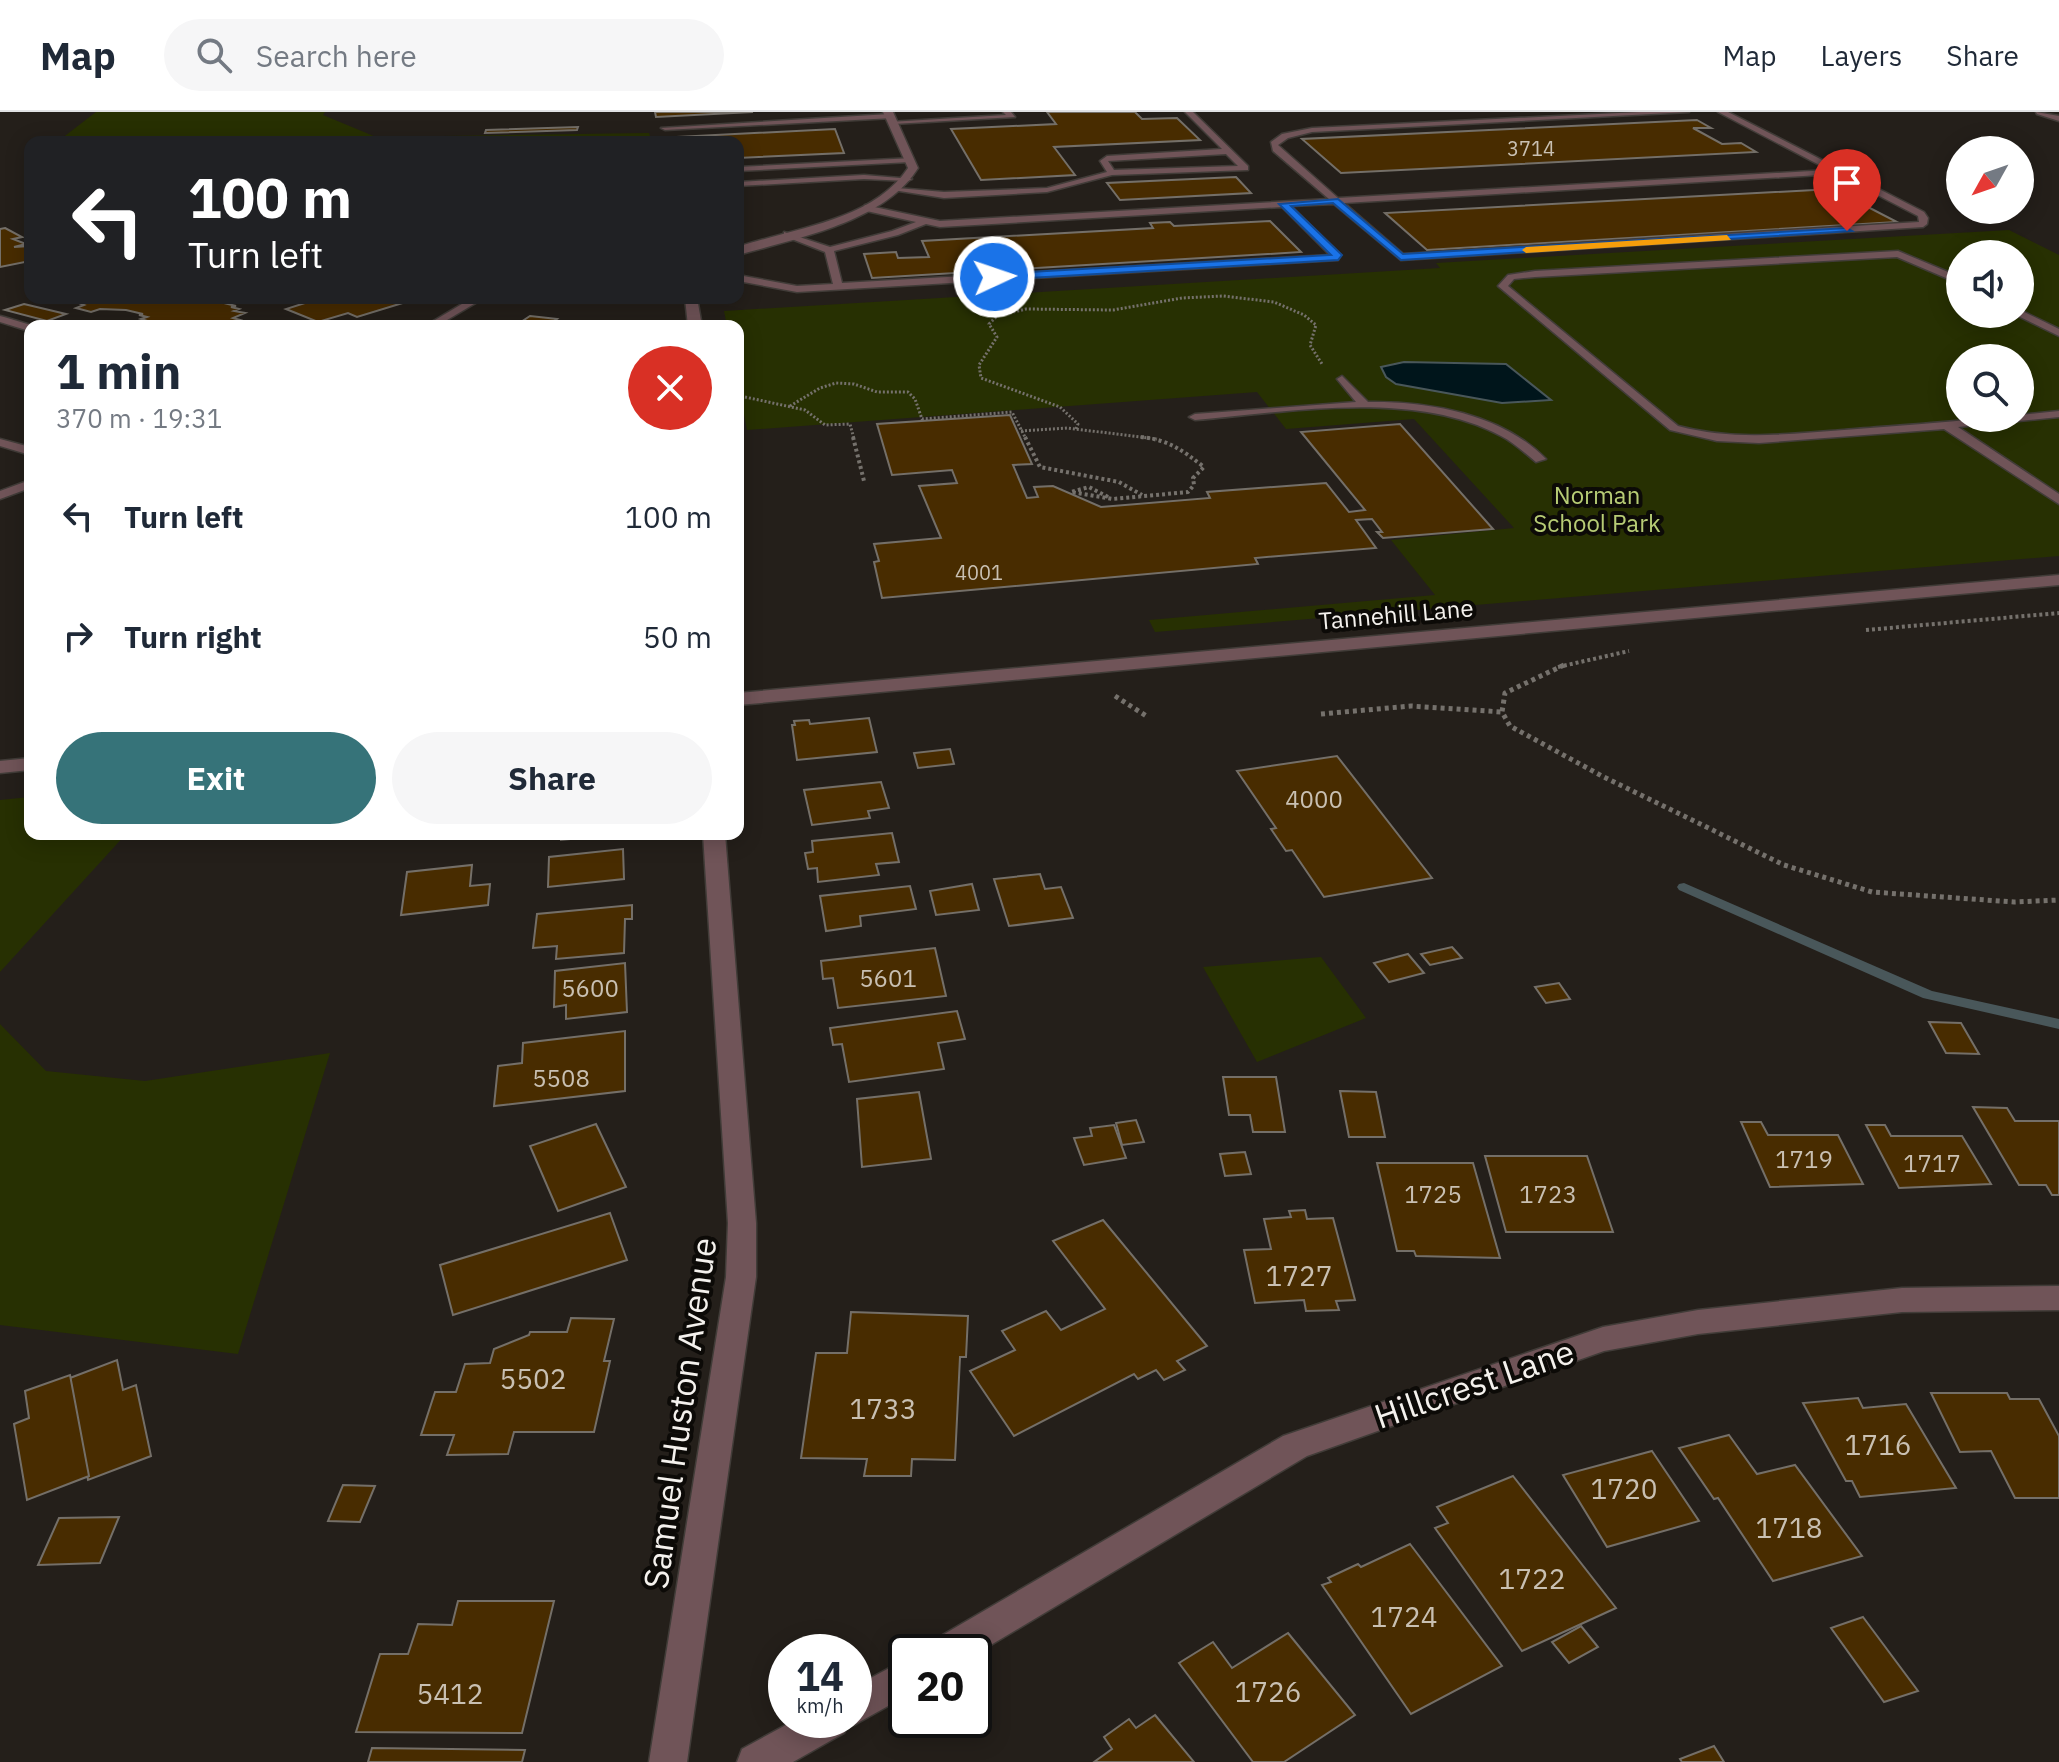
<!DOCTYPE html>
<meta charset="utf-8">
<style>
body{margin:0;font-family:"IBM Plex Sans",sans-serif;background:#f6f6f7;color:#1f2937;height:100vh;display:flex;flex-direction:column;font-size:30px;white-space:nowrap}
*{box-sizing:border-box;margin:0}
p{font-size:26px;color:#747a83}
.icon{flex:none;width:44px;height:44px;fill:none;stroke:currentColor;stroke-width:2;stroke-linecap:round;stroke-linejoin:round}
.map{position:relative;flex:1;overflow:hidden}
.drawer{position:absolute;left:24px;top:208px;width:720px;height:520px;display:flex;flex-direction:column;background:#fff;border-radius:16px;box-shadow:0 4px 20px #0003}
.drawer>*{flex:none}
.top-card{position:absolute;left:24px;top:24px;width:720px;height:168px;border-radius:16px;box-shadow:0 4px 20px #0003;background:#202124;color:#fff;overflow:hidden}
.needle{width:52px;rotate:230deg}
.fabs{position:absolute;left:1946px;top:24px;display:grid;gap:16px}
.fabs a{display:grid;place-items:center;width:88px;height:88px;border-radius:50%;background:#fff;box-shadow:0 4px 20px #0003;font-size:40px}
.speed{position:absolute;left:768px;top:1522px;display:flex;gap:16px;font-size:40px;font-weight:700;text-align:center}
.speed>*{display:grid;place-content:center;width:104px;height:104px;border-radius:50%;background:#fff;box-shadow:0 4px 20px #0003;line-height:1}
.speed small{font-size:20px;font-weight:400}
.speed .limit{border:4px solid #111;border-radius:12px;background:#fff;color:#111}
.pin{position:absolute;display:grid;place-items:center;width:68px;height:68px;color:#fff;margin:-82px -34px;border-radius:50% 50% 50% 0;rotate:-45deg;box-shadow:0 0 8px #0007}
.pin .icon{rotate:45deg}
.me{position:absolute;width:88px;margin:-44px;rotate:87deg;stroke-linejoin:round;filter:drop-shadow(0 0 6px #0008)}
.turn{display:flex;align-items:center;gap:28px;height:168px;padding:0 32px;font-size:36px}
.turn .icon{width:104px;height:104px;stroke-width:2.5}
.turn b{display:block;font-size:56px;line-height:68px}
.round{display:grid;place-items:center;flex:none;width:84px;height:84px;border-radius:42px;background:#f6f6f7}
.headline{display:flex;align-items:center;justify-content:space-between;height:136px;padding:0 32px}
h1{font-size:48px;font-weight:800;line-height:60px}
.button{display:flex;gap:16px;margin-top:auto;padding:16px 32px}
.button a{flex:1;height:92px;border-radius:48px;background:#367379;color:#fff;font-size:32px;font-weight:800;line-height:92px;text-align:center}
.button a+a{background:#f6f6f7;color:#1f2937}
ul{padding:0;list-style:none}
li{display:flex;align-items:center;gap:24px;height:120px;padding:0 32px}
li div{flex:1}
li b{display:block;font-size:30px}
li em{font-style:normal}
header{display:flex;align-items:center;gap:48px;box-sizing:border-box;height:112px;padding:0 40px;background:#fff;border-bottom:2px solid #e0e1e3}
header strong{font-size:38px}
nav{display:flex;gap:44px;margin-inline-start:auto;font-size:28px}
.search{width:560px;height:72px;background:#f6f6f7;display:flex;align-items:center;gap:20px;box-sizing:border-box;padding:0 28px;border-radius:44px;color:#747a83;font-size:30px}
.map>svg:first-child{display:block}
.green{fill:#273002;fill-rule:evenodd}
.water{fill:#00151b;stroke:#49575a;stroke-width:2}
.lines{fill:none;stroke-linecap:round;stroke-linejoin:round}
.stream{fill:#49575a;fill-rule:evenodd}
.building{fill:#482c00;stroke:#746f68;stroke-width:2}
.lane-casing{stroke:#413c38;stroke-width:3}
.street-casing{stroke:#413c38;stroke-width:3}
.path-far2{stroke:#75716c;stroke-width:3;stroke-dasharray:2 2;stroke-linecap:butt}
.path-far1{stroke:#75716c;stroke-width:4;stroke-dasharray:3 3;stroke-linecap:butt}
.path{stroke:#75716c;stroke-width:5;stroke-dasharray:4 4;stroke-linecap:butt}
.lane{fill:#705458;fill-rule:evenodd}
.street{fill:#705458;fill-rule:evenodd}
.route{fill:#1a73e8;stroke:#114b97;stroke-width:2}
.slow{fill:#f59e0b}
.labels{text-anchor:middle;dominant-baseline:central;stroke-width:8;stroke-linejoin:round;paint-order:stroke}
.far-number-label{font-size:20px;fill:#c9c0b2}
.far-park-label{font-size:24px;fill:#b7cc75;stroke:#0c0a07}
.far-street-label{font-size:24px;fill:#f4f1ed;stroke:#0c0a07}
.number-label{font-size:24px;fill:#c9c0b2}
.near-number-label{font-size:28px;fill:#c9c0b2}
.near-street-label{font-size:34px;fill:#f4f1ed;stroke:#0c0a07}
</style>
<header>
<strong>Map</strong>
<div class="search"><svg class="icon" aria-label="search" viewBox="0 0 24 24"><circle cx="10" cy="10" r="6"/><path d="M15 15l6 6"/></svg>Search here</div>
<nav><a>Map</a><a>Layers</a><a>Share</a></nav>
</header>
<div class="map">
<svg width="2059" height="1650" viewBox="0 0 2059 1650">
<rect width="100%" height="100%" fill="#241f1a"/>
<g class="green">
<path d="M96,0H325L323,3L376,25L649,21L652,30H57Z"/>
<path d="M2009,118L2059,143V444L1155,520L1149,508L1435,483L1391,428L1514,416L1414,307L1286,317L1257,280L747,318L738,271V214H727L724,199L1440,156L1436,151ZM1960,142H2020V202H1960ZM1960,246H2020V306H1960Z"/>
<path d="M30,685V722H126L0,860V688Z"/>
<path d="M1321,845L1366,906L1257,950L1203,855Z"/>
<path d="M0,912L46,959L145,969L330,941L238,1242L0,1213Z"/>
</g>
<path class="water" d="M1404,250L1506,252L1551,288L1502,291L1396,272L1386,265L1381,255Z"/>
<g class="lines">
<path class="stream" d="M1684,771L1932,879L2059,907V917L1923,886L1679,778L1677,775L1679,772Z"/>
</g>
<g class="building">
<path d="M655,0H753L656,5Z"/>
<path d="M1047,0H1135L1142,7L1177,6L1200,28L1054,35L1075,63L981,68L951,17L1056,12Z"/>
<path d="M1697,8L1711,16H1693L1722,32L1741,31L1756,40L1341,61L1302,27Z"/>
<path d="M578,15L577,18L485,21L486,18Z"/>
<path d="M835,17L844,41L738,46V30H659L658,26Z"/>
<path d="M1236,65L1251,81L1120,88L1107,71Z"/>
<path d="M1833,77L1897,110L1427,138L1385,101Z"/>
<path d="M1270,109L1301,140L872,166L864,142L896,140L898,146L929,145L922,129L1153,116L1150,111L1170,110L1174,114Z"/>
<path d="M5,116L22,125L13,127L26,132L14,135L30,134V149L0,155V117Z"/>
<path d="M77,186H204L236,194L231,195L239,197L234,199L245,201L233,206L240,208L224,214H148L143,213L151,210L141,207L147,205L139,203L143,202L126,198L100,197L91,200L76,196L84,193L71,188Z"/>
<path d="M319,186H419L357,205L348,201L318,210L286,197L308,190L320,191L316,190L323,188Z"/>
<path d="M24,192L66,202L47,209L5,198Z"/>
<path d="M530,204L557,207L548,214L518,212Z"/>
<path d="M1010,303L1032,352L1013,353L1027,386L1038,385L1034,375L1053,374L1101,395L1210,386L1207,380L1326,371L1349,400L1365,398L1301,320L1400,312L1493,417L1383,426L1377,420H1382L1372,407L1356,408L1376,436L1255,446L1258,452L882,486L874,450L879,449L874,432L941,426L919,374L957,371L952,358L892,363L877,312Z"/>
<path d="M869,606L877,640L797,648L792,613H795L794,609L809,608L810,612Z"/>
<path d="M950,637L954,652L918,656L914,641Z"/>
<path d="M1337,644L1432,766L1324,785L1292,738L1286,739L1271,717L1276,716L1237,659Z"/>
<path d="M881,670L889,696L868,699L870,706L812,713L804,678Z"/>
<path d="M892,721L899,750L876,752L879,763L818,770L817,756L808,757L805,741L813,740L812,729Z"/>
<path d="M561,722H624L561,728Z"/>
<path d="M623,737L624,767L548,775L549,745Z"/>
<path d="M472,753L470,774L490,772L488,793L401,803L407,760Z"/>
<path d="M1040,762L1045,777L1061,775L1073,806L1009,814L994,767Z"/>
<path d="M972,772L979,798L936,803L930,779Z"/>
<path d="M910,774L916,797L860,804L861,814L826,819L820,784Z"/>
<path d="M632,793V807H625L624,841L556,847L557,834L533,836L537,802Z"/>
<path d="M1452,835L1462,846L1430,853L1421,842Z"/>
<path d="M935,836L946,884L838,896L833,866L823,867L821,849Z"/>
<path d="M1408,842L1424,861L1389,870L1374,851Z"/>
<path d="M625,851L627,900L566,907V893L554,895L555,859Z"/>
<path d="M1559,871L1570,887L1546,891L1535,875Z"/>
<path d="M957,899L965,927L938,931L944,957L849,970L842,932L833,933L830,916Z"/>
<path d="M1929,910L1961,911L1979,942L1946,941Z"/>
<path d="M625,919V979L494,994L498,954L522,951L523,931Z"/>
<path d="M1223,965H1276L1285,1020H1253L1250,1003H1229Z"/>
<path d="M1340,979L1376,980L1385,1025H1349Z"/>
<path d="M919,980L931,1047L862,1055L857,987Z"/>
<path d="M1973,995L2007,996L2015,1009H2059V1083H2052L2046,1073H2019Z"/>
<path d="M1136,1008L1144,1030L1122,1033L1116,1011Z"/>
<path d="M1741,1010H1761L1768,1023H1838L1863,1072L1770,1075Z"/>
<path d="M596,1012L626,1075L558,1099L530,1034Z"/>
<path d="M1114,1013L1126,1046L1084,1053L1074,1026L1092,1024L1090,1016Z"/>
<path d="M1866,1013H1885L1891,1024H1962L1991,1072L1899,1076Z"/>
<path d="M1245,1040L1251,1062L1225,1064L1220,1042Z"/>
<path d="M1485,1044H1587L1613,1120H1506Z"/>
<path d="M1377,1051H1473L1500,1146L1416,1144L1414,1139H1397Z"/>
<path d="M1305,1098L1307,1107L1333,1106L1355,1188L1336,1189L1339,1198L1306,1199L1304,1188L1255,1191L1244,1138L1271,1137L1264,1107L1291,1105L1289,1099Z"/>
<path d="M610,1101L627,1148L453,1203L440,1153Z"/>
<path d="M1103,1108L1207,1234L1177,1249L1185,1258L1164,1268L1156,1258L1138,1267L1134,1262L1014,1324L970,1259L1015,1238L1002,1219L1046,1199L1061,1218L1105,1197L1053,1129Z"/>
<path d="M851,1200L968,1204L966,1245H960L955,1348L912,1347L911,1364H864L867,1347L801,1346L816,1241H847Z"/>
<path d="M571,1206L614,1207L604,1249H610L594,1320H514L508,1342L447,1343L454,1323H421L435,1280H456L465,1252L490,1251L494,1237L529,1223L530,1220H567Z"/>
<path d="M117,1248L123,1278L136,1273L151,1344L88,1368L70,1266Z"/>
<path d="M70,1263L89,1364L27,1388L14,1312L29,1306L25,1279Z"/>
<path d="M1931,1281H2007L2010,1287H2039L2059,1324V1386H2015L1991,1339L1960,1340Z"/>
<path d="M1858,1286L1863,1296L1906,1292L1956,1376L1860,1385L1852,1369H1846L1803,1291Z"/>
<path d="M1729,1323L1757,1362L1795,1353L1862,1444L1773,1469L1718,1386L1714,1387L1679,1336Z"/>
<path d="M1652,1339L1699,1409L1607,1435L1563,1363Z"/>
<path d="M1513,1364L1616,1496L1522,1539L1435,1416L1448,1411L1437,1395Z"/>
<path d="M343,1373L375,1374L360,1410L328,1409Z"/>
<path d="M119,1405L100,1451L38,1453L59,1406Z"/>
<path d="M1410,1432L1502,1554L1411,1602L1322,1473L1331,1470L1328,1466L1358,1452L1361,1455Z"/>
<path d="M458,1489H554L522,1621L356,1620L380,1542H408L418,1512L452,1513Z"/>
<path d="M1863,1505L1918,1579L1884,1590L1831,1516Z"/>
<path d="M1581,1514L1598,1535L1569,1551L1552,1530Z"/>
<path d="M1288,1521L1355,1603L1284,1650H1253L1179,1551L1213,1530L1232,1556Z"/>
<path d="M1155,1603L1194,1650H1094L1112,1637L1104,1625L1129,1607L1136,1616Z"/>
<path d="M1714,1634L1724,1650H1682L1680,1647Z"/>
<path d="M372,1636L525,1638L522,1650H368Z"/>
</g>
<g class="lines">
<g class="lane-casing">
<g id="lane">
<path d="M1003,0H1011L1015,5L893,12L889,10L1006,3Z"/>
<path d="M1185,0H1193L1248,54V58L1112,63L1047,80L944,86L893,78L897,76L944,80L1047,76L1107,60L1100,49L1107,44L1222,37ZM1226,42L1238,54L1114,58L1108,49Z"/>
<path d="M1639,0H1689L1312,20L1288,26L1278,33L1338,86L1829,58L1718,0H1728L1924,100L1928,106L1927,112L1923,115L1401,148L1334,92L1291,94L1341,143L1338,148L797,180L738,169V163L797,174L833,172L825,140L784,124V120L830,135L892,119L916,110L862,98L865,93L940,109L1329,87L1273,39L1271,30L1282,22L1312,16ZM1837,62L1918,104L1919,110L1403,142L1344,91ZM1282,95L1330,143L842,171L834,139L898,123L926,112L940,115Z"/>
<path d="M2036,0L2059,4V9L2037,2Z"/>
<path d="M890,2L893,6L665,18L661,16Z"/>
<path d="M913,46L910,50L738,59V55Z"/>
<path d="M864,63L912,67L908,69L864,67L738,74V70Z"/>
<path d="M1898,139L1960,165V172L1897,145L1535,165L1514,167L1508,174L1678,314C1734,329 1788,322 1844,318C1892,314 1939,311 1987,306H2020V303L2059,299V305L1958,315L2059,382V392L1944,317L1759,331L1717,329L1670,318L1498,174L1508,163L1535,159Z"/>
<path d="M472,186H484L437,214H425Z"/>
<path d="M2020,198L2059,217V224L2016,203L2020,202Z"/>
<path d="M0,204L4,205L34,214H30V219L26,218L0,210Z"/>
<path d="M1342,264L1368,290C1429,289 1502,302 1546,347L1536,350C1525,341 1513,330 1501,324C1414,277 1289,300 1195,308L1189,305L1195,302L1356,290L1337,267Z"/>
<path d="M0,327L30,335V343L0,334Z"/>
<path d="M30,368V376L0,387V379Z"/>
</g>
</g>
<g class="street-casing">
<g id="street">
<path d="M883,0H893L918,56C885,110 797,126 738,143V135C793,116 873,109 908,56Z"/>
<path d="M685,186H697L702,214H688Z"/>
<path d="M2059,463V473L738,593V581Z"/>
<path d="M30,646V658L0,661V649Z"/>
<path d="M703,722H725L756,1111V1165L687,1650H649L726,1165L728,1111Z"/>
<path d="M2059,1174V1198L1902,1200L1698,1222L1604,1239L1307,1344L974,1543V1540H929L934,1528L1283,1324L1603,1215L1698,1198L1902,1176Z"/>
<path d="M906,1547V1584L854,1613L849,1611L844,1621L793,1650H737L742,1637L795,1608H854V1575Z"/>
</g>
</g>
<g class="path-far2">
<path d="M745,285L805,298L825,313L850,312L854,327"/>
<path d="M790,294L820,276L836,271L854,272L877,280H908L915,287L922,307L1012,300L1026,327"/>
<path d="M1076,317L1078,312L1060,295L981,266L979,253L997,225L989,212L997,204L1026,197L1113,198L1182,186L1223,184L1274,190L1304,203L1316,213L1310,233L1322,252"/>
<path d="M1021,319L1067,316L1157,327"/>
</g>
<g class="path-far1">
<path d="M853,325L864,369"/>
<path d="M1025,325L1040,355L1119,370L1142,383"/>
<path d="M1108,385L1089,375L1071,380L1113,387L1188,380L1194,373L1193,366L1204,355C1182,338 1169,328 1141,325"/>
<path d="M1866,518L2059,501"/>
<path d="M1558,555L1629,539"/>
</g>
<g class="path">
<path d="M1564,553L1505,581L1502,600L1510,614L1602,664L1784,753L1872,780L2014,790L2059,788"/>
<path d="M1115,584L1148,605"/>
<path d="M1321,602L1411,594L1502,600"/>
</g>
<use href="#lane" class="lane"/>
<use href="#street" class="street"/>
</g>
<path class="route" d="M1338,87L1403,142L1847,116L1852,119L1401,148L1333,91L1291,94L1342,143L1338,148L994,168L990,165L994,162L1331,143L1279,92Z"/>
<path class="slow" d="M1727,123L1731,128L1526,141L1522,138L1526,135Z"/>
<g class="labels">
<g class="far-number-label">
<text x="1531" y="36">3714</text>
<text x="979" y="460">4001</text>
</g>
<g class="far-park-label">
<text x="1597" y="383">Norman<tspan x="1597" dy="28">School Park</tspan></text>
</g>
<g class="far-street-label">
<text transform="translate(1396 502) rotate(-5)">Tannehill Lane</text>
</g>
<g class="number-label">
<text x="1314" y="687">4000</text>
<text x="888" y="866">5601</text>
<text x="590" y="876">5600</text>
<text x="561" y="966">5508</text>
<text x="1804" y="1047">1719</text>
<text x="1932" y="1051">1717</text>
<text x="1433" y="1082">1725</text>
<text x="1548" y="1082">1723</text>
</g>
<g class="near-number-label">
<text x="1299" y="1163">1727</text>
<text x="533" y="1266">5502</text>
<text x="883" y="1296">1733</text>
<text x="1878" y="1332">1716</text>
<text x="1624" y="1376">1720</text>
<text x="1789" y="1415">1718</text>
<text x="1532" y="1466">1722</text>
<text x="1404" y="1504">1724</text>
<text x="1268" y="1579">1726</text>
<text x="450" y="1581">5412</text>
</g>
<g class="near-street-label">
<text transform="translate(1474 1271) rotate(-19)">Hillcrest Lane</text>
<text transform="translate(679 1301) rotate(-82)">Samuel Huston Avenue</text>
</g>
</g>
</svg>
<div class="fabs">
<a><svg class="needle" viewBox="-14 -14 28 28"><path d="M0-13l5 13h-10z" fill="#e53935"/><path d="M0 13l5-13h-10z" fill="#747a83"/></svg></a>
<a><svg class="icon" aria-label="sound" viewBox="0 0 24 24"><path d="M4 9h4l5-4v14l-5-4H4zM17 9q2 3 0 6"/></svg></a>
<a><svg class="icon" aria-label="search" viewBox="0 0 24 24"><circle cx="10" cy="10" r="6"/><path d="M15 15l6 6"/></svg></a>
</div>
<div class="speed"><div>14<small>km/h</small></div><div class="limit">20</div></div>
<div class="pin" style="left:1847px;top:119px;background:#d93025"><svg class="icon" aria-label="arrive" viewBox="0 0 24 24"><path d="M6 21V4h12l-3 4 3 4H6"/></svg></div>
<svg class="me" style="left:994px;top:165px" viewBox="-20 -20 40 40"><circle r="17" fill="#1a73e8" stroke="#fff" stroke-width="3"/><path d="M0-11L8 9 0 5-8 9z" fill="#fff"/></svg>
<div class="top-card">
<div class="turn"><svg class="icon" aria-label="left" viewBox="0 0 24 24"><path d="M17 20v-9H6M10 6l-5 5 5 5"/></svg><div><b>100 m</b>Turn left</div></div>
</div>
<section class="drawer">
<div class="headline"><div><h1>1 min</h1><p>370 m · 19:31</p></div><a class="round" style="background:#d93025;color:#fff"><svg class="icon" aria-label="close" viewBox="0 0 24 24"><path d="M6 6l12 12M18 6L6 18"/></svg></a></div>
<ul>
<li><svg class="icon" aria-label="left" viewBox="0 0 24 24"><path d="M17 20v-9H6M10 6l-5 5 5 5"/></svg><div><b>Turn left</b></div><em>100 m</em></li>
<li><svg class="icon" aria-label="right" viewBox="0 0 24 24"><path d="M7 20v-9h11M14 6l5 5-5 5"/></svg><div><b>Turn right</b></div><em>50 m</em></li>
</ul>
<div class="button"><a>Exit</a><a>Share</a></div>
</section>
</div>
